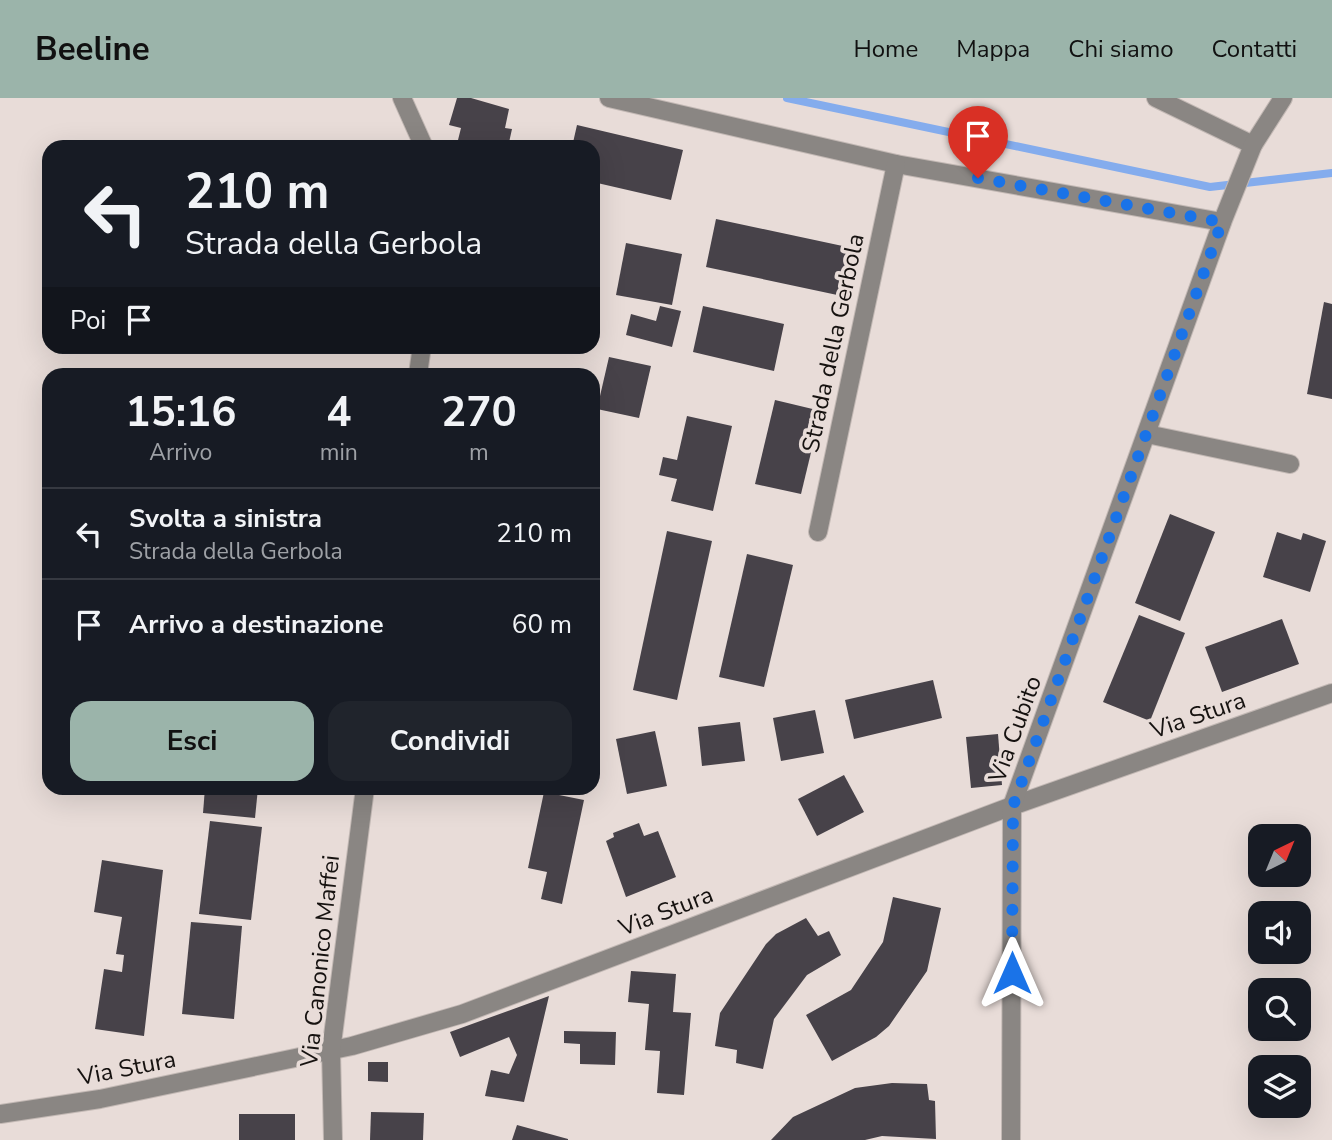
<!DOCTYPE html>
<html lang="it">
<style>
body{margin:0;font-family:"Nunito Sans",sans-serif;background:#20242c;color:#f1f3f6;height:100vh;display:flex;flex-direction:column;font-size:26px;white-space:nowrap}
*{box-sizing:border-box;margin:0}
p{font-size:23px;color:#9ea1a6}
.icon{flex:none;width:38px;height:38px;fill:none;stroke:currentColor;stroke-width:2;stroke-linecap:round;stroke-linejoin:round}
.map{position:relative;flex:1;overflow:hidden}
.details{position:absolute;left:42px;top:270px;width:558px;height:427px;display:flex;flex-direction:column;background:#171b24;border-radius:21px;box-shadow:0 7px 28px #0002}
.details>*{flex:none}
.banner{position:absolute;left:42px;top:42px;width:558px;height:214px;border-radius:21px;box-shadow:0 7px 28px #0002;background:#171b24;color:#f1f3f6;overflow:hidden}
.needle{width:46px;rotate:43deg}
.fabs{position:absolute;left:1248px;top:726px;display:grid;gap:14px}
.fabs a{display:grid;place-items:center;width:63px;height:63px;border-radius:14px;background:#171b24;box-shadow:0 7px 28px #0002;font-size:35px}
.pin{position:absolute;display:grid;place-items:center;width:60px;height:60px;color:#fff;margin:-72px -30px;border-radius:50% 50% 50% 0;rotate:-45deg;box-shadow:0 0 7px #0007}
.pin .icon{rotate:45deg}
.me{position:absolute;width:77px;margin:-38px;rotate:0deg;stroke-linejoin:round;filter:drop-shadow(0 0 5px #0008)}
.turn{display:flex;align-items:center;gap:24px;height:147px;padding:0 28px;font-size:32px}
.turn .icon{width:91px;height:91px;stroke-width:2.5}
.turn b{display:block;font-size:49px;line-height:60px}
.then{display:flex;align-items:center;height:66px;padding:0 28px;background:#0003;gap:14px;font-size:26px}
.eta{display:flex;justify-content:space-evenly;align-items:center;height:119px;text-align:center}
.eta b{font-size:42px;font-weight:700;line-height:49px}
.action{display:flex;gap:14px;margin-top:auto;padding:14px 28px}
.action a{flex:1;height:80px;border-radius:21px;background:#9bb4aa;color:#111;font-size:28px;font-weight:700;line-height:80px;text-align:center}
.action a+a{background:#20242c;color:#f1f3f6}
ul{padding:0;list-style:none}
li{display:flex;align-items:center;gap:21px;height:91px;padding:0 28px;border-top:2px solid #363941}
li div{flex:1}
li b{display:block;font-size:26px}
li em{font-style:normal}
header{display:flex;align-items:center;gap:42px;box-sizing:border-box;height:98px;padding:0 35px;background:#9bb4aa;color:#111}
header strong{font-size:33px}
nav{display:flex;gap:38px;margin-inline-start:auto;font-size:24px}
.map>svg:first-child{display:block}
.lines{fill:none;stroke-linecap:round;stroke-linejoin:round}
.stream{stroke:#84aced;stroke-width:8}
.building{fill:#474249}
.minor-casing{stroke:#c2b8b4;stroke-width:20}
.minor{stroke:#8a8683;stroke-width:18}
.route{stroke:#1a73e8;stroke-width:12;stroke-dasharray:0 21.6}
.labels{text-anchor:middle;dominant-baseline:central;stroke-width:7;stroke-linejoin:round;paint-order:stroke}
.street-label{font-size:24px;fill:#161210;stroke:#e8dcd8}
</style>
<header>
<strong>Beeline</strong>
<nav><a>Home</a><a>Mappa</a><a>Chi siamo</a><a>Contatti</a></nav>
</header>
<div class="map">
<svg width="1332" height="1042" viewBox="0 0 1332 1042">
<rect width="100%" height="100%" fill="#e8dcd8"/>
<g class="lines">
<path class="stream" d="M787,0L1210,89L1332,75"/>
</g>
<g class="building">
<path d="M457,0H471L509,11L505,30L512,31L508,49H469L457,46L461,30L449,27Z"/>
<path d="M577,27L683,52L671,102L593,84V49H572Z"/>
<path d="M716,121L852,150L842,198L706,169Z"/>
<path d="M626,145L682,156L672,207L616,197Z"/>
<path d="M1324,204L1332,206V301L1307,296Z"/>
<path d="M660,208L681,213L672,249L626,237L631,216L656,223Z"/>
<path d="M703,208L784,226L774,273L693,254Z"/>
<path d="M609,259L651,268L639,320L597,311Z"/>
<path d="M775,302L821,313L801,396L755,386Z"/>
<path d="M687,318L732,328L713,413L671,403L677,381L659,377L663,359L677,362Z"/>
<path d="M1170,416L1215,434L1180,523L1135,505Z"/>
<path d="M667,433L712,443L677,602L633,592Z"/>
<path d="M1277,434L1301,442L1303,435L1326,443L1310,494L1263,479Z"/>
<path d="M747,456L793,467L764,589L719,579Z"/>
<path d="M1139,517L1185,535L1150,623L1103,604Z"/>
<path d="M1282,521L1299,566L1222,594L1205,549Z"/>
<path d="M933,582L942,620L854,641L845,602Z"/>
<path d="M815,612L824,655L781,663L773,620Z"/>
<path d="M740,624L745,663L702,668L698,629Z"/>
<path d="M655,633L667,688L627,696L616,641Z"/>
<path d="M998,636L1002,687L971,690L966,639Z"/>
<path d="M844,677L864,714L817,738L798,701Z"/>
<path d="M205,690H258L255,720L203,715Z"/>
<path d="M544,694L584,702L562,806L541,801L547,774L528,770Z"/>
<path d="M210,723L262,729L251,822L199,816Z"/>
<path d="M639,725L644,738L658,733L676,779L626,799L606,743L614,739L613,735Z"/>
<path d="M102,762L163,772L144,938L95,931L104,871L122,874L124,857L116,856L122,819L94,814Z"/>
<path d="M893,799L941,810L927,873L889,928L876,939L832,963L806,917L851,892L883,844Z"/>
<path d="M806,820L818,838L829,833L841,857L807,877L774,921L763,971L736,965L737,952L715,948L720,915L766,846L776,836Z"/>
<path d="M191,824L242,828L234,921L182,916Z"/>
<path d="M631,873L676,876L673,914L691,915L684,997L657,995L660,953L645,952L649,906L628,904Z"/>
<path d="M549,898L524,1004L485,998L491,972L509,976L517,957L509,939L460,959L450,934Z"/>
<path d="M564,933L616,934L615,967L580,966V946L564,945Z"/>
<path d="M368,964H388V984L368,983Z"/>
<path d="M892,985L927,986L929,1002L935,1003L936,1041L882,1038L865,1042H771L793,1019L855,990Z"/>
<path d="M371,1014L424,1015L423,1042H370Z"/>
<rect x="239" y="1016" width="56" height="26"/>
<path d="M517,1027L568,1041V1042H512Z"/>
</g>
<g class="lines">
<g class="minor-casing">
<g id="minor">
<path d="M402,0L424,49"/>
<path d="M609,0L896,66L1222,124"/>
<path d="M1156,0L1253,47"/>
<path d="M418,276L422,248"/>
<path d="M1147,336L1290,366"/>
<path d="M818,434L896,66"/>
<path d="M0,1016L100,1001L352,948L462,916L1012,708L1332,595"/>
<path d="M333,1042L331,953L365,690"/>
<path d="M1011,1042L1012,708L1223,122L1253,47L1283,0"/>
</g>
</g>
<use href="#minor" class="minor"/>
</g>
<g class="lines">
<path class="route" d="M978,80L1222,124L1013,708L1012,875"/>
</g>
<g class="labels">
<g class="street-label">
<text transform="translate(833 245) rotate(-78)">Strada della Gerbola</text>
<text transform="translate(1198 617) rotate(-19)">Via Stura</text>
<text transform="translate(1015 631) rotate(-70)">Via Cubito</text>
<text transform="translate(666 813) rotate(-21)">Via Stura</text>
<text transform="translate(320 863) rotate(-84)">Via Canonico Maffei</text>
<text transform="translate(127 970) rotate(-11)">Via Stura</text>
</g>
</g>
</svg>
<div class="fabs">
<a><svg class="needle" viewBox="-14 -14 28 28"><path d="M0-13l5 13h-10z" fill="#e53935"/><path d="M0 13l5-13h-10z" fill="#9ea1a6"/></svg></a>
<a><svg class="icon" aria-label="sound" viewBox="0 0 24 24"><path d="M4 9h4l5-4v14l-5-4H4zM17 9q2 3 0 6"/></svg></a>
<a><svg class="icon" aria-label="search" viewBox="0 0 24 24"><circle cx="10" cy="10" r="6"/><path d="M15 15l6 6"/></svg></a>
<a><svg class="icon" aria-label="layers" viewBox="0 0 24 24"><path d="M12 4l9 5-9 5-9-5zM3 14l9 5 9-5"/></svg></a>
</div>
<div class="pin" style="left:978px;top:80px;background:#d93025"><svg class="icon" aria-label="arrive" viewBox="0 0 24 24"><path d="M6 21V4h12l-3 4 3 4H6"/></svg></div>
<svg class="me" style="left:1012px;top:875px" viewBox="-20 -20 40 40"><path d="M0-17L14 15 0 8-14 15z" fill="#1a73e8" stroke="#fff" stroke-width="4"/></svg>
<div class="banner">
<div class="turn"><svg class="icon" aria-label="left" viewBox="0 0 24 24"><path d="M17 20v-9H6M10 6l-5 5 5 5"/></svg><div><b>210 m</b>Strada della Gerbola</div></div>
<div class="then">Poi<svg class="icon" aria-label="arrive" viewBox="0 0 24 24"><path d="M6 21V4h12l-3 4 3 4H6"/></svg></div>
</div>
<section class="details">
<div class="eta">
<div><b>15:16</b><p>Arrivo</p></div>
<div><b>4</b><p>min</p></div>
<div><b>270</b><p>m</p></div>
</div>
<ul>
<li><svg class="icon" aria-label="left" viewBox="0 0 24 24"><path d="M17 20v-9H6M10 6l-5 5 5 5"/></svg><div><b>Svolta a sinistra</b><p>Strada della Gerbola</p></div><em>210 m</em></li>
<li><svg class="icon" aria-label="arrive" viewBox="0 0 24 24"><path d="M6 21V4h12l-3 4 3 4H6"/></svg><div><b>Arrivo a destinazione</b></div><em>60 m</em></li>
</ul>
<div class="action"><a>Esci</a><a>Condividi</a></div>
</section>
</div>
